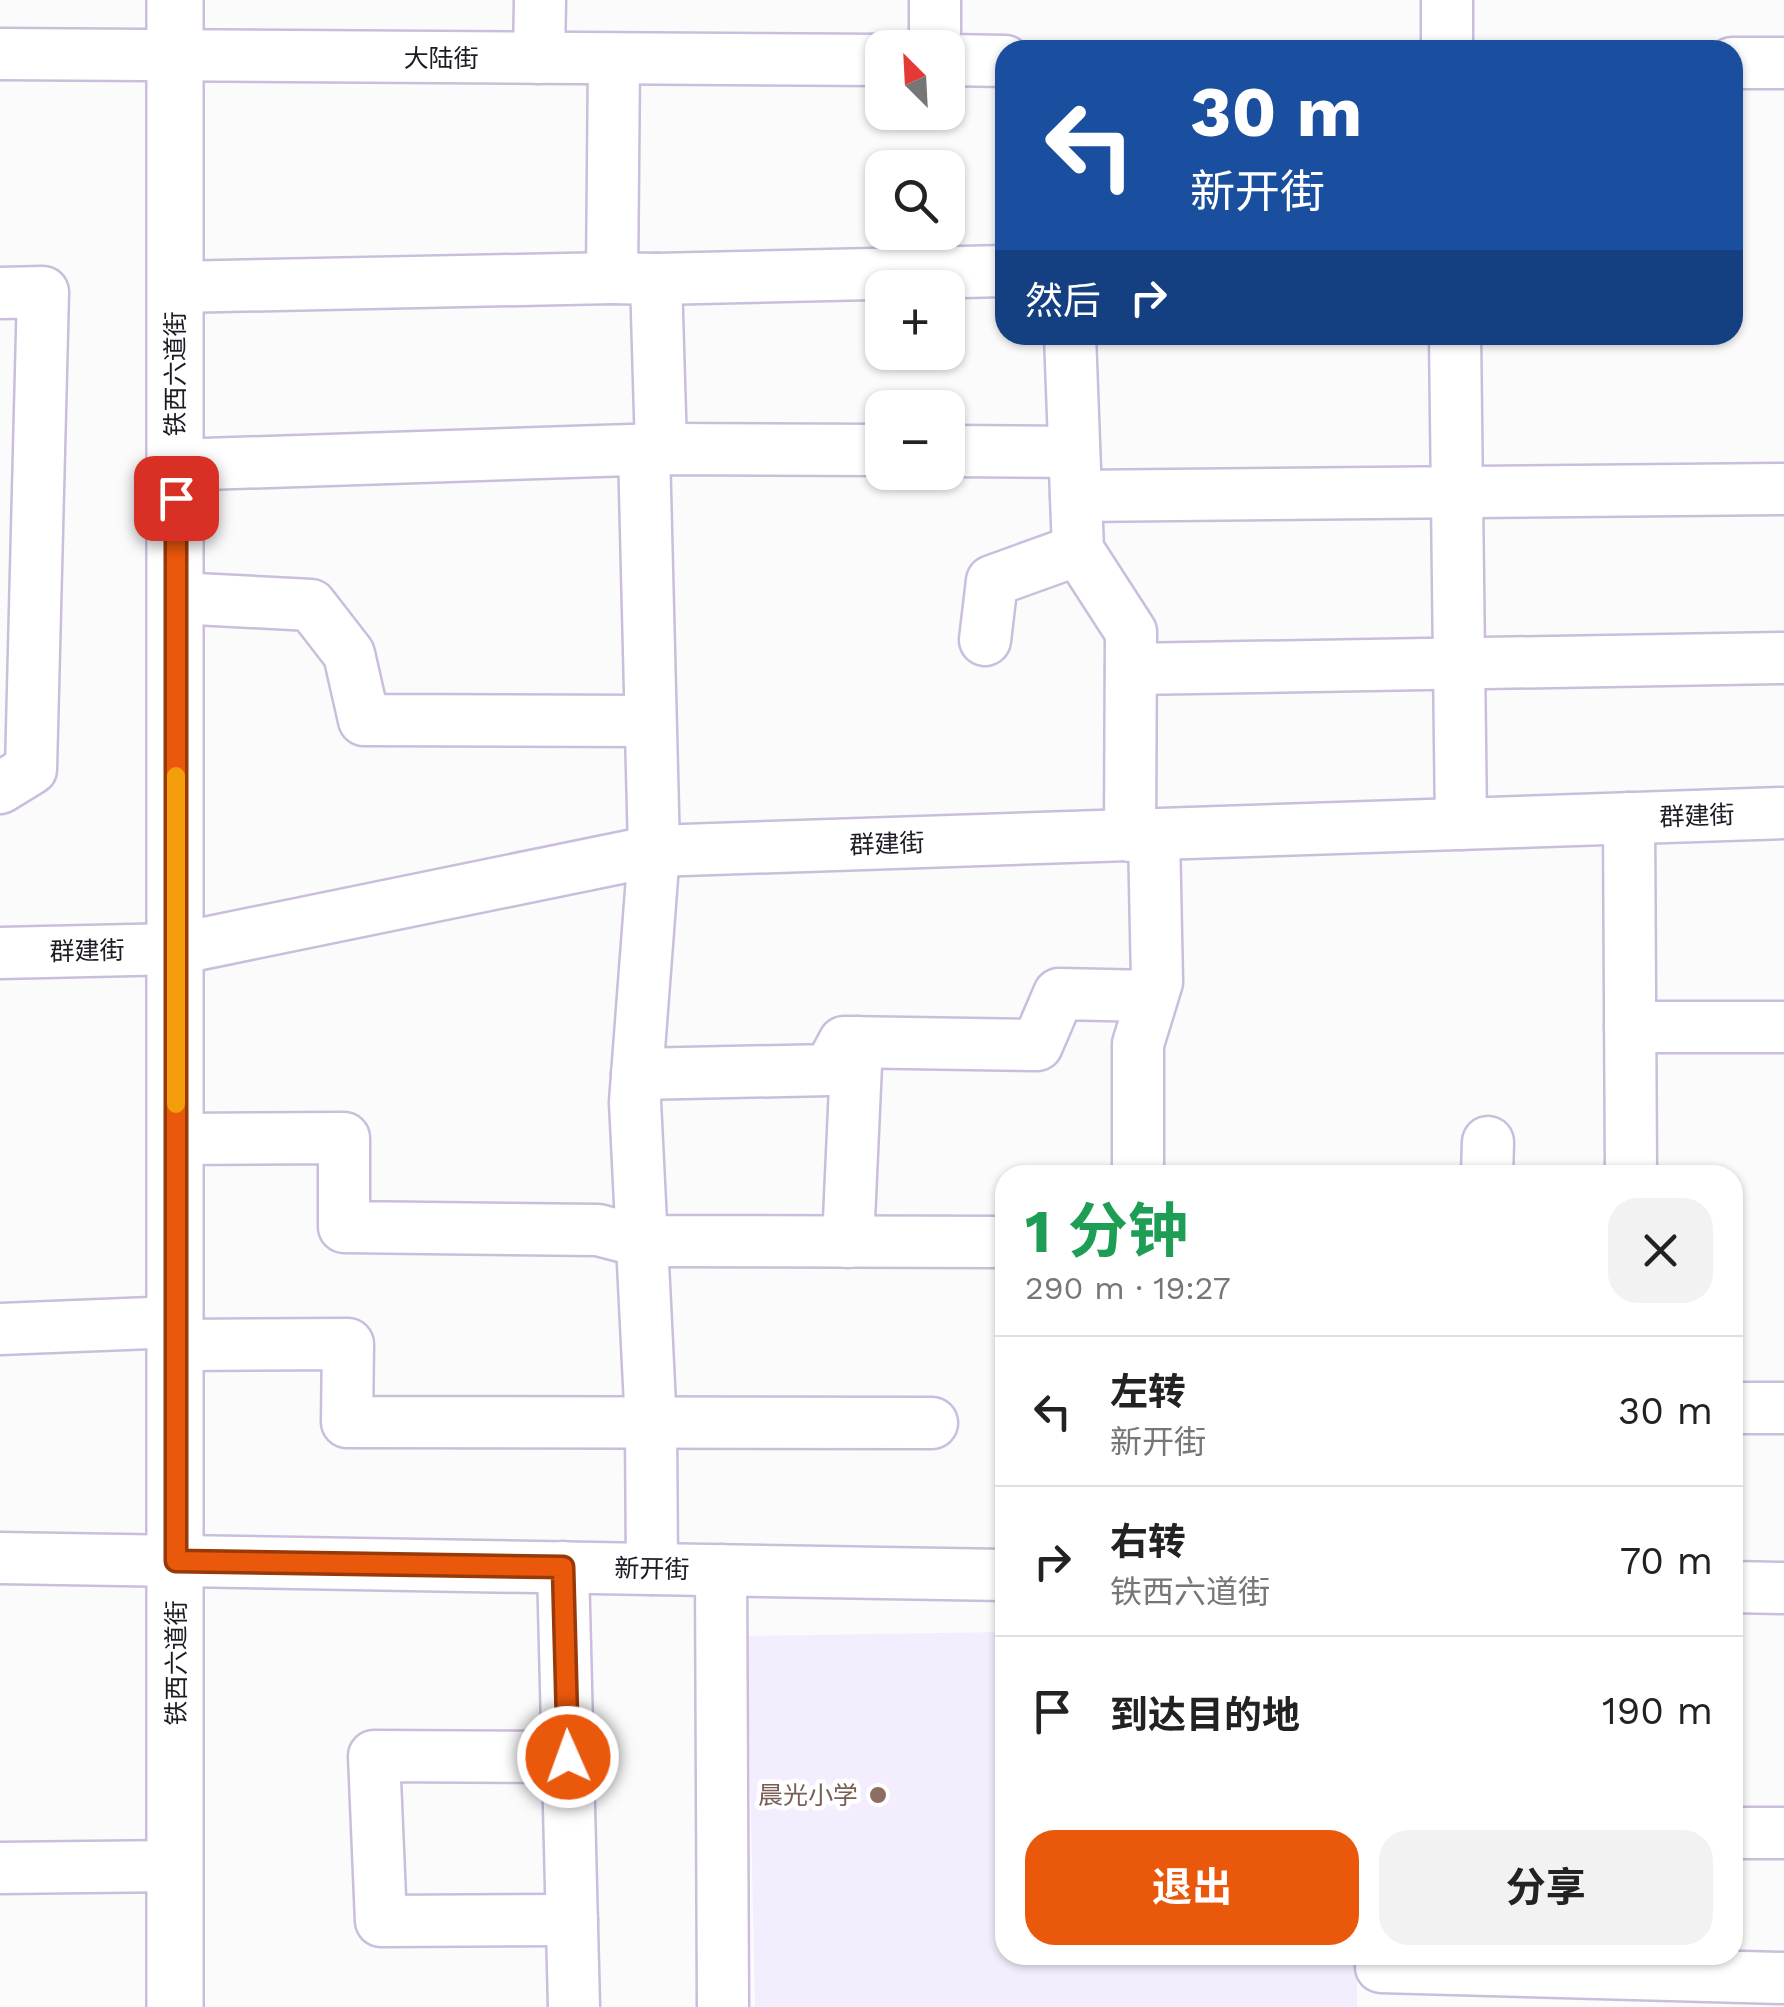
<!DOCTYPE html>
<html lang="zh">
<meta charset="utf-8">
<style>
body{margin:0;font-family:"Work Sans","Noto Sans SC",sans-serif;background:#f2f2f2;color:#222;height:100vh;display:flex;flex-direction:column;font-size:38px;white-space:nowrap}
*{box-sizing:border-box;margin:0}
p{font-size:32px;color:#767676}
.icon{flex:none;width:55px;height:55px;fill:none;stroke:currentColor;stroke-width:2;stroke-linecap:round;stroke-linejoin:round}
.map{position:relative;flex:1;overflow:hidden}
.drawer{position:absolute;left:995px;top:1165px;width:748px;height:800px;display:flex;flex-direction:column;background:#fff;border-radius:30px;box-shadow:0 2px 8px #0004}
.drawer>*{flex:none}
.banner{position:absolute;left:995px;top:40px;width:748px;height:305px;border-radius:30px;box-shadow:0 2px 8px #0004;background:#1a4fa0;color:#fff;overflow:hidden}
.needle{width:65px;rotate:336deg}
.controls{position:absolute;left:865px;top:30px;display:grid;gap:20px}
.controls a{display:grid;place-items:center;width:100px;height:100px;border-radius:20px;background:#fff;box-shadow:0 2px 8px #0004;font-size:50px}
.pin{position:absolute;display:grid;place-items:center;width:85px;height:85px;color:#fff;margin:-42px;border-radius:20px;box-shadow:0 5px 15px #0006}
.me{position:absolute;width:110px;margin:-55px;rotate:358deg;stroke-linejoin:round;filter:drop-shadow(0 0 8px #0008)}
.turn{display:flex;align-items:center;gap:35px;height:210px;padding:0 30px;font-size:45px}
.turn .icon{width:130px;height:130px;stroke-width:2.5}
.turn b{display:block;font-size:70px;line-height:85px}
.then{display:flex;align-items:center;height:95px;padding:0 30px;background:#0003;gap:20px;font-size:38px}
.round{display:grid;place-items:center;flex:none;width:105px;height:105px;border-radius:30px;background:#f2f2f2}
.overview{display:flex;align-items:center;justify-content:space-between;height:170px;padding:0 30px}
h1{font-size:60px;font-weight:700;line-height:75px;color:#1e9e55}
.button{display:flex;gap:20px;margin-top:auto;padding:20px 30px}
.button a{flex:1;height:115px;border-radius:30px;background:#ea580c;color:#fff;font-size:40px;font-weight:700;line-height:115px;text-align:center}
.button a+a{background:#f2f2f2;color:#222}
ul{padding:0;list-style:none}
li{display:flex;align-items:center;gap:30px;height:150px;padding:0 30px;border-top:2px solid #e0e0e0}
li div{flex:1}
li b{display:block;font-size:38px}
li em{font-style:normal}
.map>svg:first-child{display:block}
.built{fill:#f4edfd}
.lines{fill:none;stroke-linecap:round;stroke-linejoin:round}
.minor-casing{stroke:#cbbedd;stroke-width:55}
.major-casing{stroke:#cbbedd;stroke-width:60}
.minor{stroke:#fff;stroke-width:50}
.major{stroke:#fff;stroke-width:55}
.route-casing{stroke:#983908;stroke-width:25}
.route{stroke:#ea580c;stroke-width:18}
.slow{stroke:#f59e0b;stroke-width:18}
.education-dot{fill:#8d6e63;stroke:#fff;stroke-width:4}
.labels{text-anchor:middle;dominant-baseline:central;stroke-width:9;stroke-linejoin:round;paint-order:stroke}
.street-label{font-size:25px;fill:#1e1924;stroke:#fff}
.education-label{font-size:25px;fill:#785e54;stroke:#fff;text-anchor:end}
</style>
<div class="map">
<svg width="1784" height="2007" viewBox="0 0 1784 2007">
<rect width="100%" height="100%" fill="#fbfbfb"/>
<path class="built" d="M1005,1632V1955H1357V2007H755L747,1636Z"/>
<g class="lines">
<g class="minor-casing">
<g id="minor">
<path d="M1447,0V50"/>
<path d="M935,48V0"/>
<path d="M0,54L882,60"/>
<path d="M539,58L540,0"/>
<path d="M614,59L612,278L656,279L661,449"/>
<path d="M948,60L1005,61"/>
<path d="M1732,63H1784"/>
<path d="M656,279L1005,271"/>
<path d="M175,287L612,278"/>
<path d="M0,293L43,292L31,769L0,788"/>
<path d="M1070,335L1078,550L1131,632L1130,836"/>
<path d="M1455,335L1461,824"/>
<path d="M644,450L654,851L635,1102L651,1425L652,1569"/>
<path d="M948,451L1074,452"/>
<path d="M175,465L661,449L882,450"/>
<path d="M1076,496L1784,489"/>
<path d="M176,598L311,605L349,654L364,720L650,721"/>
<path d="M985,640L992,581L1078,550"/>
<path d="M1131,669L1784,658"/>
<path d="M1629,818L1631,1175"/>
<path d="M0,953L176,949L654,851L1784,813"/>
<path d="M1630,1027H1784"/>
<path d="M637,1074L829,1070L844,1042L1037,1045L1059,994L1152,996"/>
<path d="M176,1139L344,1138V1227L598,1230L641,1241L1005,1242"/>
<path d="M1138,1175V1044L1157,982L1154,835"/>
<path d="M1487,1175L1488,1142"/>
<path d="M848,1242L857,1042"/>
<path d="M0,1329L176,1322"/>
<path d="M176,1345L348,1344L347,1422L932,1423"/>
<path d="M1732,1408H1784"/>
<path d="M0,1558L1005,1575"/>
<path d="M563,1567L574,2007"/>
<path d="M721,1570L723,2007"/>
<path d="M1732,1587L1784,1588"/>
<path d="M568,1757L374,1756L381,1921L572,1920"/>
<path d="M1732,1833H1784"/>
<path d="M0,1868L175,1866"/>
<path d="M1381,1967L1784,1978"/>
</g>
</g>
<g class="major-casing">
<path id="major" d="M175,0V2007"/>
</g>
<use href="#minor" class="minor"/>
<use href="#major" class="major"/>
</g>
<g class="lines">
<g class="route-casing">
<path id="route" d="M176,498V1561L563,1567L568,1757"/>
</g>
<use href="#route" class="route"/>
<path class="slow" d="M176,776V1104"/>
</g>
<circle class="education-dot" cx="878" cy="1795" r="10"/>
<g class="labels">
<g class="street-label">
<text x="441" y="58">大陆街</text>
<text transform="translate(175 374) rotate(-90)">铁西六道街</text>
<text transform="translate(1697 816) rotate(-2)">群建街</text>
<text transform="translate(887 844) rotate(-2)">群建街</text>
<text transform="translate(87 951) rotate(-1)">群建街</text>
<text transform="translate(652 1569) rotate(1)">新开街</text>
<text transform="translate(176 1663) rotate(-90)">铁西六道街</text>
</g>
<g class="education-label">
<text x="858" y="1795">晨光小学</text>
</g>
</g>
</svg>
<div class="controls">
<a><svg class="needle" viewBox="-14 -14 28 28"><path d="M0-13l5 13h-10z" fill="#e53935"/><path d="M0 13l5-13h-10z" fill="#767676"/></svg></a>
<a><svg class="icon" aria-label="search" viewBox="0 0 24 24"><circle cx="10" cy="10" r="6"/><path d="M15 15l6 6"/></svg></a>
<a>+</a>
<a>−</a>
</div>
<div class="pin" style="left:176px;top:498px;background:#d93025"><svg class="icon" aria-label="arrive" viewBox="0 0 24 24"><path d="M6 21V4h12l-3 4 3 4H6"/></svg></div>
<svg class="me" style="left:568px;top:1757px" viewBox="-20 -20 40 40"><circle r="17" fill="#ea580c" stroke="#fff" stroke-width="3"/><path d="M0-11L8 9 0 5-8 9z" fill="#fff"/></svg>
<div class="banner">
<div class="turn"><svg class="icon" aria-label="left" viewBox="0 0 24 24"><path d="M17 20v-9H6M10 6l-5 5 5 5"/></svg><div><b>30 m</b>新开街</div></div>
<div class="then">然后<svg class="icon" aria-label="right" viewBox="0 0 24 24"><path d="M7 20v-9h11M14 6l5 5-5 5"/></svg></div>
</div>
<section class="drawer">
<div class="overview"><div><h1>1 分钟</h1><p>290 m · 19:27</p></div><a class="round"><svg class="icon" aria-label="close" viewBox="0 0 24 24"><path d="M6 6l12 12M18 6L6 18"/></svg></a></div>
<ul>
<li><svg class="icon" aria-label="left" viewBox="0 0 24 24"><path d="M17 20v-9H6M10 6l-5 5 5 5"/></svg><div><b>左转</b><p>新开街</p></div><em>30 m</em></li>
<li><svg class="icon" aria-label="right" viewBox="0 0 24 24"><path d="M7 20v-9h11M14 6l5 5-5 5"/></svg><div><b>右转</b><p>铁西六道街</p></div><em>70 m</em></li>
<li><svg class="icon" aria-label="arrive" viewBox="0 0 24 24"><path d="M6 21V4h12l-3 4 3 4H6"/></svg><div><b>到达目的地</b></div><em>190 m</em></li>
</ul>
<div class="button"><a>退出</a><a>分享</a></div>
</section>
</div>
